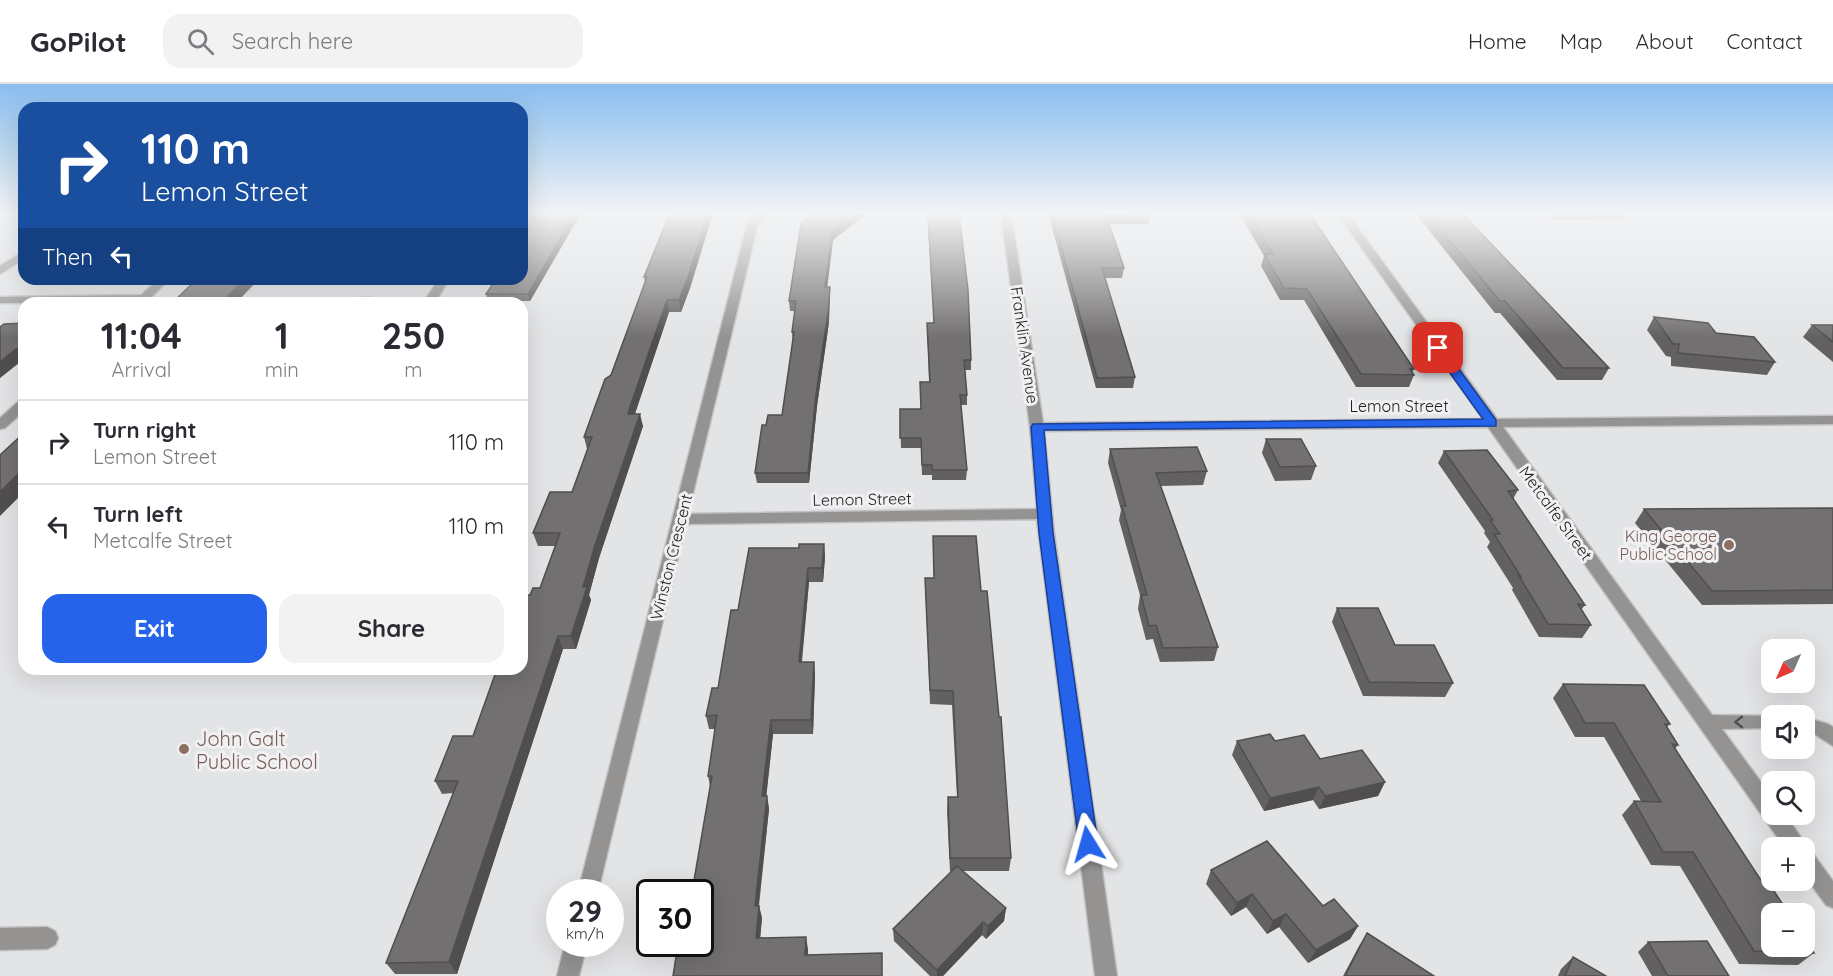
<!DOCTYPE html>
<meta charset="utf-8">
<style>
body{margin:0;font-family:Quicksand,sans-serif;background:#f2f2f3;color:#2b2b33;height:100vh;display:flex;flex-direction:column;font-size:22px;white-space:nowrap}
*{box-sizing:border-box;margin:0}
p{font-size:20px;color:#7c7c81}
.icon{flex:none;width:33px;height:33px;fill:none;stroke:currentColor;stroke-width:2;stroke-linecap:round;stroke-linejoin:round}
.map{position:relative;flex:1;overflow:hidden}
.details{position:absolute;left:18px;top:213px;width:510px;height:378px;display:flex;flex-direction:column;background:#fff;border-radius:18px;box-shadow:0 6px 24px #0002}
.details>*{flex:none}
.banner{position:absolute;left:18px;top:18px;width:510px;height:183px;border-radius:18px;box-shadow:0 6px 24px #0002;background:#1a4fa0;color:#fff;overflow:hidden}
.needle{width:39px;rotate:225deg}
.fabs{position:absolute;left:1761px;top:555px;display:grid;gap:12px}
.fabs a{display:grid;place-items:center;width:54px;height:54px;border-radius:12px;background:#fff;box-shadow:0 6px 24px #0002;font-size:30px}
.speed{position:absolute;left:546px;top:795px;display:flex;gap:12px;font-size:30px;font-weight:700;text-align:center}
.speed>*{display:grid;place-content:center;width:78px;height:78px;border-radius:50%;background:#fff;box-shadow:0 6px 24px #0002;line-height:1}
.speed small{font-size:15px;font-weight:400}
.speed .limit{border:3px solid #111;border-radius:9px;background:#fff;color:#111}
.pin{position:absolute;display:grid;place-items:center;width:51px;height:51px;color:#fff;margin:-26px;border-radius:12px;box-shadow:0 3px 9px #0006}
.me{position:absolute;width:66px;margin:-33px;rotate:352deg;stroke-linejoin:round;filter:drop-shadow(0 0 4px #0008)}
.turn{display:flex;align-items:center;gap:21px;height:126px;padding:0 24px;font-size:27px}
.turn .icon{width:78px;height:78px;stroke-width:2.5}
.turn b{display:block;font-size:42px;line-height:51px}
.then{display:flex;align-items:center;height:57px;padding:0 24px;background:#0003;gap:12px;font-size:22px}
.eta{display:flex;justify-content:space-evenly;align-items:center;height:102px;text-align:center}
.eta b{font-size:36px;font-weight:800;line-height:42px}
.cta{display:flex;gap:12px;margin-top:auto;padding:12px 24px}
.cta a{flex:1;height:69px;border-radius:18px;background:#2563eb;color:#fff;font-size:24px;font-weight:800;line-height:69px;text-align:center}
.cta a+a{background:#f2f2f3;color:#2b2b33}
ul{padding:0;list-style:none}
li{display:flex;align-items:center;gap:18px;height:84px;padding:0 24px;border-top:2px solid #e1e1e2}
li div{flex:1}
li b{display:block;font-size:22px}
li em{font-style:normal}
header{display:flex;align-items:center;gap:36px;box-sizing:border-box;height:84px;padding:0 30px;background:#fff;border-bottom:2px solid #e1e1e2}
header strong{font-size:28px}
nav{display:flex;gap:33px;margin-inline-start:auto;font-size:21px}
.search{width:420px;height:54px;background:#f2f2f3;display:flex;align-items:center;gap:15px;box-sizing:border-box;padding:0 21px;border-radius:18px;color:#7c7c81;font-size:22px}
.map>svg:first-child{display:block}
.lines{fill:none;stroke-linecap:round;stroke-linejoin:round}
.minor-casing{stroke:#c0c1c3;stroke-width:3}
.minor{fill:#949392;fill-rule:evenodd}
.wall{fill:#636061}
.shaded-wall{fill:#504e4f}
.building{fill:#737071;stroke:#504e4f;stroke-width:1.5}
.oneway{stroke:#504f4f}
.route{fill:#2563eb;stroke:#184099;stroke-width:1.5}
.education-dot{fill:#8d6e63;stroke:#f1f1f4;stroke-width:2}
.labels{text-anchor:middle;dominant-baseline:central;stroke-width:6;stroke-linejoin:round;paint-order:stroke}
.street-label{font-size:16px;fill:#222223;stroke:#f1f1f4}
.education-label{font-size:16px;fill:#785e54;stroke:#f1f1f4;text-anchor:end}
.near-education-label{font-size:20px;fill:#785e54;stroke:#f1f1f4;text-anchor:start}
</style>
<header>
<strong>GoPilot</strong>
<div class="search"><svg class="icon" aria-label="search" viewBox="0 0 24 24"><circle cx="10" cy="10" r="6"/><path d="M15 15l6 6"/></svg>Search here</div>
<nav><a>Home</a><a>Map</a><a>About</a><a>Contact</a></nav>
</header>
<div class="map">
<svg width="1833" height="892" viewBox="0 0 1833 892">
<rect width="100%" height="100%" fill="#e3e4e6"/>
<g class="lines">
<g class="minor-casing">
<g id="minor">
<path d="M750,129H776L758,139L688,430L1037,425L1030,343L1001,129H1011L1043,339L1483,335L1337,129H1347L1497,335L1833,332V340L1503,343L1712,631L1777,632H1772V644L1722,645L1772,713V730H1785L1804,758L1806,766L1811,767L1833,797V824L1826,821L1804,791V764H1785L1488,343L1044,347L1054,449L1117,892H1095L1037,435L686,440L598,808H578Z"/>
<path d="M24,167V175L0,190V182Z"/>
<path d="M159,195H170L145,219H0V213L141,211Z"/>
<path d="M439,195H449L435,219H423Z"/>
<path d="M370,214L374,215L375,219H297L303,216Z"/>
<path d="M24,316V327L5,344L0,345V334L19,317Z"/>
<path d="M1804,633L1828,640L1833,643V662L1816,651L1804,648Z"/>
<path d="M47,843L55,847L58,854L55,861L47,865L0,866V844Z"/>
<path d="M565,860H587L579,892H557Z"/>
</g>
</g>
<use href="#minor" class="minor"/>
</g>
<g class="wall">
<path d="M529,129H581L530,217H488L486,210L522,195Z"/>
<path d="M670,129H713L690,204L681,228H669L635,330L643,342L599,474L589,511L591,516L576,565H563L457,890H395L386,879L453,709L442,710L435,697L473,652L530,511L540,504L555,462H538L533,449L572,408L587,365L584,353L611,291L645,199L644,193Z"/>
<path d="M815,129H867L833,156L827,203H830L829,238L817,322L809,399H757L755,389L766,341L782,331L793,258L792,248L795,227H790L789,217Z"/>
<path d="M927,129H959L971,276V286H965L967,311V321H961L967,386L966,396H932V391H922L921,364H901L900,325H920L929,298L927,239H934Z"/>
<path d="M1048,129H1150L1149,140H1109L1124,184L1122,194H1105L1135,293L1133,304H1096Z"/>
<path d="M1239,129H1310L1414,285L1412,288L1414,291L1409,303H1356L1304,216H1280L1261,182L1264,172Z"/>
<path d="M1415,129H1462L1609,284L1602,296H1557L1500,229H1495Z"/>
<path d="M1546,129H1627L1624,135L1554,136Z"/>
<path d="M1654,233L1716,249L1775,278L1767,291L1671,282V273L1666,272L1647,246Z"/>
<path d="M24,239V275L0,294Z"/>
<path d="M1812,241H1833V278L1803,253Z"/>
<path d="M1266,355L1316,382L1311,396L1275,397L1262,369Z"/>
<path d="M1110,365L1207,387L1203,401L1161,402L1218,563L1214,577L1160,578L1153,555L1146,556L1138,525L1140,511L1119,436L1121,426L1108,379Z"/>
<path d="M1444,367L1518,406L1513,415L1585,521L1581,526L1591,541L1582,554L1539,553L1512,506L1513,504L1487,463L1490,458L1484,449L1485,447L1438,379Z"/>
<path d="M1833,424V520L1702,521L1635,439L1644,425Z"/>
<path d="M933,452L981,507L1011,774L1009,787H963L1006,824L1004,837L986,855L982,851L943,892H930L894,857L893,845L952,787L950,788L947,727L948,713H957L952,621L930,620L925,494H934Z"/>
<path d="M824,460L825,473L823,498H809L802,578H814L815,592L813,650H773L766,712H767L769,725L759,822L762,834L760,854L808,865V871L883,892L700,860L710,702L708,692L715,645H709L706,632L718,604L738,526L799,464Z"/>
<path d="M1337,524L1453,599L1445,613L1363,612L1332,538Z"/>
<path d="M1563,600L1670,640L1667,643L1678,661L1675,665L1766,804L1814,869L1798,881L1739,880L1680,782L1651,781L1622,731L1634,717H1641L1604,653H1575L1553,614Z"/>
<path d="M1237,657H1275L1385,698L1378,712L1319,725L1313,716L1264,727L1232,671Z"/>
<path d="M1211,786L1323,822L1358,842L1350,855L1308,879L1279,843L1267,850L1246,823L1231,832L1206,800Z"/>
<path d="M1367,849L1434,892H1343L1359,862Z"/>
<path d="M1648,858L1729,892H1652L1638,868Z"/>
<path d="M1573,873L1606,892H1558L1561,885Z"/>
</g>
<g class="shaded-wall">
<path d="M575,129H581L530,217L528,210Z"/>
<path d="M708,129H713L690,204L681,228L679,216Z"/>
<path d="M855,129H867L833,156L826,213L825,203L832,147Z"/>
<path d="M245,195H259L236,219H221Z"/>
<path d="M830,203L829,238L817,322L809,399L808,389L816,311Z"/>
<path d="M667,216L669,228L633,335L628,330L630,323Z"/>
<path d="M16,265L23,275L0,294V278Z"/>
<path d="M640,330L643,342L599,474L589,511L591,516L576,565L571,552L583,503L595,461Z"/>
<path d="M24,384V408L0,432V408Z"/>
<path d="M824,460L825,473L823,498L822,484Z"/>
<path d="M808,484L809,498L800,592L799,578Z"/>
<path d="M558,552L563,565L457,890L449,878Z"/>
<path d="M814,578L815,592L813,650L811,636Z"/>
<path d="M771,636L773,650L765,725L762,712Z"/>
<path d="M1385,698L1378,712L1319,725L1325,712Z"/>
<path d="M1319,703L1313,716L1264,727L1270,714Z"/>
<path d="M767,712L769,725L757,834L755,822Z"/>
<path d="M1252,810L1246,823L1231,832L1237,819Z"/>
<path d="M759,822L762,834L759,867L756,854Z"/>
<path d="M1006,824L1004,837L986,855L988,842Z"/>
<path d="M1286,830L1279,843L1267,850L1273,837Z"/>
<path d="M983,838L982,851L943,892H937V886Z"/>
<path d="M1358,842L1350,855L1308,879L1316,866Z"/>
<path d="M806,853L808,865L807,883L805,871Z"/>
</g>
<g class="building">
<path d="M529,129H575L528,210H486L496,195H522V141Z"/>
<path d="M670,129H708L688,193L679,216H667L630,323L628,330H640L595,461L583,503H587L571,552H558L449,878L386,879L458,697H435L453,652H473L497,585H522V511H530L533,504H540L560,449H533L550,408H572L592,353H584L605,295L611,291L647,193H644Z"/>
<path d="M815,129H855L832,147L825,203H830L828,228L816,311L808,389H755L762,341H766L768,331H782L794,248H792L796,217H789L801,140Z"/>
<path d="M928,129H959L968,206L971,276H964L967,311H960L967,386H932V381H922L921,354H900V325H921L920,298H930L927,239H934Z"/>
<path d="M1052,129H1150L1151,130L1106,131L1124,184H1102L1135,293L1097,294Z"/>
<path d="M1248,129H1309L1414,285H1410L1414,291L1361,290L1307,205L1284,204L1264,170H1273Z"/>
<path d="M1427,129H1462L1609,284H1563L1505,217H1500Z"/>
<path d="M197,195H245L221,219H172Z"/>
<path d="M1654,233L1708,239L1716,249L1754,253L1775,278L1678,269L1679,260H1673Z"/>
<path d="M24,239V265H16L0,278V243L4,240Z"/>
<path d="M1812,241H1833V258Z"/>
<path d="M24,349V384L0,408V371Z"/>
<path d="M1266,355H1301L1316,382L1280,383Z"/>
<path d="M1197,363L1207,387L1156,389L1218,563L1163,564L1156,541L1149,542L1141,511H1147L1122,422H1126L1110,365Z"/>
<path d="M1487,366L1518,406L1508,407L1585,521L1578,520L1591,541L1548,540L1519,492L1521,493L1494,450H1500L1490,436H1493L1444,367Z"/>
<path d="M1833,424V506L1712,507L1644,425Z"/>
<path d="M933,452H976L981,507H987L999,633H1001L1011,774H950L948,713H958L953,607L930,606L925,494H934Z"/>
<path d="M799,460H824L822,484H808L799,578H814L811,636H771L762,712H767L755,822H759L756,854L806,853L805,871L882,869V892H673L678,860H700V808H692L712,692H708L717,631L706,632L712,604H718L731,526H738L749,464H799Z"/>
<path d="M1337,524H1378L1395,561H1434L1453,599L1369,598Z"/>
<path d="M1563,600L1644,601L1670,640H1665L1678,661L1672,660L1766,804H1772L1789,830H1772V862H1804V854L1814,869L1754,867L1693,768H1663L1634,717L1661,718L1614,639H1585Z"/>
<path d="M1270,650L1275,657L1304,651L1320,675L1362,666L1385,698L1325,712L1319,703L1270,714L1237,657Z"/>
<path d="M1267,757L1323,822L1334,815L1358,842L1316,866L1286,830L1273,837L1252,810L1237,819L1211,786Z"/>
<path d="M957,782L1006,824L988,842L983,838L937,886L893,845Z"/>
<path d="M1367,849L1434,892H1345Z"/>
<path d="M1707,857L1729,892H1668L1648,858Z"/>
<path d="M1573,873L1606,892H1565Z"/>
</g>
<defs><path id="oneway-chevron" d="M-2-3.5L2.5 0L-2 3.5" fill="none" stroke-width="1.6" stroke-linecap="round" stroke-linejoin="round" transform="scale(1.5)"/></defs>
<use class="oneway" href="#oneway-chevron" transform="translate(1739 638) rotate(179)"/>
<linearGradient id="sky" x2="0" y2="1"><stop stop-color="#89beef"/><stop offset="0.51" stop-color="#f2f3f4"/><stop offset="1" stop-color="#f2f3f4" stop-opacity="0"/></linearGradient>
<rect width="1833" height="254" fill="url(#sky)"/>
<path class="route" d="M1438,261L1442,262L1496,336V342L1044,346L1053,449L1098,760L1095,766L1088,768L1082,766L1079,760L1039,449L1031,343L1033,340L1483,335L1432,264Z"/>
<g class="education-dot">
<circle cx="1729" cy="461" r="6"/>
<circle cx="184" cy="665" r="6"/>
</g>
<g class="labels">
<g class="street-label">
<text transform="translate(1025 261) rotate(82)">Franklin Avenue</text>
<text x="1399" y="322">Lemon Street</text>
<text transform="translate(862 415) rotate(-1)">Lemon Street</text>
<text transform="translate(1556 429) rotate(54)">Metcalfe Street</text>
<text transform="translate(671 473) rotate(-76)">Winston Crescent</text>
</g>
<g class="education-label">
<text x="1717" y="452">King George<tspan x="1717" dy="18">Public School</tspan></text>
</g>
<g class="near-education-label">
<text x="196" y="654">John Galt<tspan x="196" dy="23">Public School</tspan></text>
</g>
</g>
</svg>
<div class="fabs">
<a><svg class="needle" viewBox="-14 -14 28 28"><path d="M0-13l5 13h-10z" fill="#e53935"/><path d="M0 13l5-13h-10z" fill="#7c7c81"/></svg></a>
<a><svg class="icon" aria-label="sound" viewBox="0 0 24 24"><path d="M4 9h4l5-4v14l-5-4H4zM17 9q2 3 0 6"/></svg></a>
<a><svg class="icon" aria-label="search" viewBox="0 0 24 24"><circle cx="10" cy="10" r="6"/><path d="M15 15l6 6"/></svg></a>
<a>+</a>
<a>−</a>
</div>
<div class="speed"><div>29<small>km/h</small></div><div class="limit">30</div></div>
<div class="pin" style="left:1438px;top:264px;background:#d93025"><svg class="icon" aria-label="arrive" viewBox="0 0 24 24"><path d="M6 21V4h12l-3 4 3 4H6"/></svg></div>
<svg class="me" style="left:1088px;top:760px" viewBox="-20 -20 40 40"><path d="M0-17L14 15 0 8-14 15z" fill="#2563eb" stroke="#fff" stroke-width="4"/></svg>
<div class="banner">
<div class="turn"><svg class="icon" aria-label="right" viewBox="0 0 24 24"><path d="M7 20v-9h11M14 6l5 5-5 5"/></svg><div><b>110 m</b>Lemon Street</div></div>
<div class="then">Then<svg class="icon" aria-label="left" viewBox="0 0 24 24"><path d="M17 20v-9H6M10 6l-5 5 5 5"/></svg></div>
</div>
<section class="details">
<div class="eta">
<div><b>11:04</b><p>Arrival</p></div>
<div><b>1</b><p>min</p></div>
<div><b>250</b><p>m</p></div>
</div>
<ul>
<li><svg class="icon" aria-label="right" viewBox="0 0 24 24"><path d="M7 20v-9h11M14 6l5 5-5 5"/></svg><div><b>Turn right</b><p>Lemon Street</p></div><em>110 m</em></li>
<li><svg class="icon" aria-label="left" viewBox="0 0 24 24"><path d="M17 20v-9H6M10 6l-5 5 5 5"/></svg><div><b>Turn left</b><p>Metcalfe Street</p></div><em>110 m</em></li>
</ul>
<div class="cta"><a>Exit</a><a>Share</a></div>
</section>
</div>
